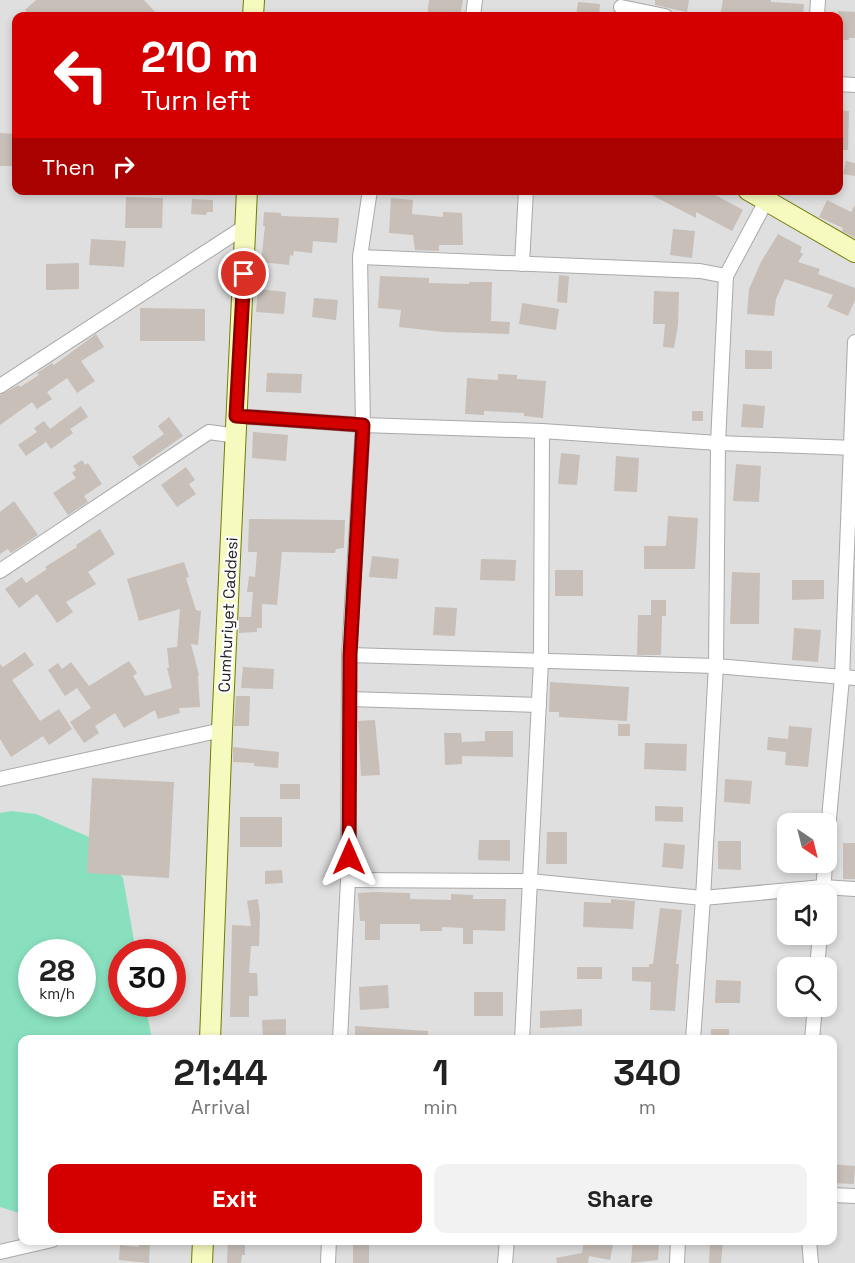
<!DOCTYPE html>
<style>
body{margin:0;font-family:"Space Grotesk",sans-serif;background:#f2f2f2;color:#222;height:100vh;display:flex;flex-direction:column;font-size:22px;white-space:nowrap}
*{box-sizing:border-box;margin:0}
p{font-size:20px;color:#767676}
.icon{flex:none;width:33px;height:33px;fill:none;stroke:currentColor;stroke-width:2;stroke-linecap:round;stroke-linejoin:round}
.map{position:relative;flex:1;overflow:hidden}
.drawer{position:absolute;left:18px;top:1035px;width:819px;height:210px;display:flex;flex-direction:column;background:#fff;border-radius:12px;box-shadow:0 3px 9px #0003}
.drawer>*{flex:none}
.banner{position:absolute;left:12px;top:12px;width:831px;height:183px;border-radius:12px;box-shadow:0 3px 9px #0003;background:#d40000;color:#fff;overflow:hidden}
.needle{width:39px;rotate:145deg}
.tools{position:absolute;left:777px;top:813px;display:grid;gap:12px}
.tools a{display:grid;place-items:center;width:60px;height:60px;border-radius:12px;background:#fff;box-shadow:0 3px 9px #0003;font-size:30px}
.speed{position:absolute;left:18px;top:939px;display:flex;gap:12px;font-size:30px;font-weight:700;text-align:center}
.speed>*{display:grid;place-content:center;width:78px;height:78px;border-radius:50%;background:#fff;box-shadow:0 3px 9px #0003;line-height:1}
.speed small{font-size:15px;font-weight:400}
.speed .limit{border:9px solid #d22;background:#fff;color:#111}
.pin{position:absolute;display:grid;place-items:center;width:51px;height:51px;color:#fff;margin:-26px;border:3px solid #fff;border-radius:50%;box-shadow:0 2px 6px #0007}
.me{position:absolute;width:66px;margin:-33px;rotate:0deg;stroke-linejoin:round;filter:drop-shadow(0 0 4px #0008)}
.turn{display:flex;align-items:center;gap:21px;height:126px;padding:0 30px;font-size:27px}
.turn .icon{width:78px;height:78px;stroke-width:2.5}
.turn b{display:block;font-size:42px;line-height:51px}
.then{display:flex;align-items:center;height:57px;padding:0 30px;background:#0003;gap:12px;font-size:22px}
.eta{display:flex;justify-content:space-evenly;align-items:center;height:102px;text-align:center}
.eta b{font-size:36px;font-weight:600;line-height:42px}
.button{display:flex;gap:12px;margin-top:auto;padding:12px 30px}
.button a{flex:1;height:69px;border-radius:12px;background:#d40000;color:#fff;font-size:24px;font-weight:600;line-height:69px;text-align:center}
.button a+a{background:#f2f2f2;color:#222}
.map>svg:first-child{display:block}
.residential{fill:#e0dfdf;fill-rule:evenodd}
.pitch{fill:#88e0be;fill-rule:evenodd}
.building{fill:#c7bfb8}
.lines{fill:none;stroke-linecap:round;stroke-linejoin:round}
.minor-casing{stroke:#a9a9a9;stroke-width:16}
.secondary-casing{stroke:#707d05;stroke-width:22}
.minor{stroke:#fff;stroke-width:14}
.secondary{stroke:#f7fabf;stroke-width:20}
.route-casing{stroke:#8a0000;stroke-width:15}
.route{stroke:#d40000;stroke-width:10}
.labels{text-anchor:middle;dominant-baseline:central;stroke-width:4.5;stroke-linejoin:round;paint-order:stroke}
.street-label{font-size:16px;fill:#222;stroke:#fff}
</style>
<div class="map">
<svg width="855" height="1263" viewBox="0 0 855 1263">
<rect width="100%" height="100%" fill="#f2efe9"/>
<path class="residential" d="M0,0H855V1263H0ZM16,16H838V190H16ZM788,824H826V862H788ZM788,896H826V934H788ZM32,952H82V1004H32ZM122,952H172V1004H122ZM788,968H826V1006H788ZM22,1040H832V1240H22Z"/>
<path class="pitch" d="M11,811L36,814L89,837L123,878L136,952H122V1004H145L152,1039L22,1040V1214L0,1207V813ZM32,952H82V1004H32Z"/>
<g class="building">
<path d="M36,0H144L159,16H31L25,10Z"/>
<path d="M429,0H463L460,16H427Z"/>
<path d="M655,0H689L687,12L655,5Z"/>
<path d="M723,0H771V2L804,4L803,16H720Z"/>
<path d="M578,2L600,4L599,16H576Z"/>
<path d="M838,11L855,12V38H849V40H838Z"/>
<path d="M838,110L849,111L848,150H838Z"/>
<path d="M0,133L16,134V166H0Z"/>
<path d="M846,161L855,163V176L843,174Z"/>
<path d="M642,190H706L743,210L732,231L696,212V218Z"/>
<path d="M126,197L163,198L162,228H125Z"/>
<path d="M391,198L413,200L412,214L443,217V212L462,213L463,245H439V251L415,250L413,235L389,233Z"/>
<path d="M192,199L213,200V212H207L206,215L191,214Z"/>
<path d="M827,200L851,212L855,205V238L842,231L843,228L819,217Z"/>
<path d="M264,212L281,213V216L339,218L337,243L313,241L312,253L294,251L293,256L290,255L289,265L261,262L265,226H263Z"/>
<path d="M673,229L695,231L692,258L670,255Z"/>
<path d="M778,234L802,247L800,252L803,254L798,262L820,269L818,274L855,288V300L848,316L827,307L833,295L785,279L776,299L774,316L747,314L749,289L761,262Z"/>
<path d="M91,239L126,241L124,267L89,265Z"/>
<path d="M79,263V289L46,290V264Z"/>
<path d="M559,275L569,276L567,303L557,302Z"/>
<path d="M380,276L429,278V283L469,284V282H492L491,321L510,322L509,334L444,332L399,327L401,310L378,308Z"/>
<path d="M258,289L286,292L284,314L256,312Z"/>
<path d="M654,291L679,292L678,325L674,348L663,347L665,324H653Z"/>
<path d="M314,298L338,300L336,320L312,317Z"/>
<path d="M522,303L559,309L556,330L519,324Z"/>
<path d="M140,308L205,309V341H140Z"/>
<path d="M96,334L104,347L81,361L95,381L77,393L67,378L47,392L52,399L37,409L32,402L0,425V395L19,385L20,387L39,375L37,373L52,363L54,365Z"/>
<path d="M745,350L772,351V369H745Z"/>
<path d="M267,373L302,374L301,393L266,392Z"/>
<path d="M498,374L517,375V379L546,381L543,418L524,416V413L484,411V415L465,414L467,378L498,380Z"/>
<path d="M743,404L765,406L763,428L741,427Z"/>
<path d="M81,406L88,417L70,429L73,433L51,449L46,442L26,456L18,445L37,432L34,428L44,421L50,429Z"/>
<rect x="692" y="411" width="11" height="10"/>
<path d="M169,417L183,436L139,467L132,457L164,434L158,426Z"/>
<path d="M253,432L288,435L286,461L252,458Z"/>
<path d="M561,453L580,455L577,485L558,484Z"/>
<path d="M616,456L639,458L637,492L614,491Z"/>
<path d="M82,460L85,465L88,463L102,484L84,496L88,502L68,515L53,493L76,478L72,473L76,470L73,466Z"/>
<path d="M736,464L761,466L759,502L733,501Z"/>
<path d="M186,467L195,480L189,484L196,494L177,507L161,485Z"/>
<path d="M14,501L38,535L11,553L8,549L0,554V512Z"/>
<path d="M668,516L698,518L695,569H644V546H666Z"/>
<path d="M249,519L345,520L344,548L336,549L335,553L282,552L277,605L262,604V628H257V632L239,633V617H251L253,592H247L249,576L255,577L257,552H248Z"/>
<path d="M100,529L115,554L88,572L96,584L66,602L73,612L57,623L37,594L19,608L5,589L22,577L26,583L47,569L45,567L77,547L76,545Z"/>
<path d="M372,556L399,559L397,579L369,577Z"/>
<path d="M481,559L516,560L515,581L480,580Z"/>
<path d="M184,562L189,577L186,578L196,610L201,611L198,645L191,644L199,675L198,676L200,707L179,708L180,713L158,719L155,710L124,728L115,713L95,726L99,733L84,743L70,722L91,708L77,688L65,696L48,670L58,663L62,669L71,662L89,686L129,661L137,673L133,676L145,696L172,688L167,668H169L167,648L177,647L180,609L139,621L127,579Z"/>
<rect x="555" y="570" width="28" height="26"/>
<path d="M732,572L760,573L759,624H730Z"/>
<path d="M792,580H824V599L792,600Z"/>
<path d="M651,600H666V616H662L661,655H637L638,615H651Z"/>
<path d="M435,607L457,608L455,636L433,635Z"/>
<path d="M794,628L821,630L818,662L792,660Z"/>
<path d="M25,652L34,665L12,680L40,721L59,709L72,729L49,745L43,736L11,757L0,739V664L3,667Z"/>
<path d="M243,667L274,669L273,689L241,688Z"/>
<path d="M550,682L629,687L627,721L559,717V712H549Z"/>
<path d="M236,696H250L249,726H234Z"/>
<path d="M375,720L380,775L361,776L358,721Z"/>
<rect x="618" y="724" width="12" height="12"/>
<path d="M789,726L812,728L808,767L785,765L786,752L767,750L768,737L788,739Z"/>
<path d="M485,731H513V757L462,756V764L445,765L444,733H461L462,742L485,741Z"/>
<path d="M645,743L687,744L686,771L644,769Z"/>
<path d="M233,747L279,752L278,768L254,766V763L233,762Z"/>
<path d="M92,778L174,782L169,878L87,873Z"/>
<path d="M725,779L752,781L750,804L724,802Z"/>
<rect x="280" y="784" width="20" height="15"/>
<path d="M655,806L683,807V822L655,821Z"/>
<rect x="240" y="817" width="42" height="30"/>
<path d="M547,832H567V864H546Z"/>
<path d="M479,840H510V861L478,860Z"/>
<path d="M718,841H741V870L718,869Z"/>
<path d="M664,843L685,845L683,869L662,867Z"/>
<rect x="843" y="843" width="12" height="36"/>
<rect x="792" y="862" width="16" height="11"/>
<path d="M282,870L283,883L265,884V871Z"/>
<path d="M376,892L410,893V899L451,900V894L473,895V899H506L505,931L473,930V944H463V928L442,927V931H420V924H380V940H365V921H360L358,893Z"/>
<path d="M258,899L260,915L259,946H251L249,973H257L258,996H249V1017H230L232,925L251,926L247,901Z"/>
<path d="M611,899L635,901L633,929L583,927L584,902L611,903Z"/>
<path d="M660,908L682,910L676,964H679L675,1011L650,1010L651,982L632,981V967H649V964H653Z"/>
<rect x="577" y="967" width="25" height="12"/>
<path d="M716,980L741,981L740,1003H715Z"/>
<path d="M388,985L389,1008L360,1010L359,987Z"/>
<rect x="474" y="992" width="29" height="24"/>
<path d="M582,1009V1026L540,1028V1011Z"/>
<path d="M286,1019V1040H263L262,1020Z"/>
<path d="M355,1026L428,1031V1040H355Z"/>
<rect x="711" y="1029" width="18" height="11"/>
<path d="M832,1164L855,1166L854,1184L832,1183Z"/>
<path d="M139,1240H150L149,1263L119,1260L120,1245L139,1247Z"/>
<path d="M228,1240H245V1255H242L241,1263H227Z"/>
<path d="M584,1240H614L610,1260L589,1256L588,1263H557L556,1258L582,1253Z"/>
<path d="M633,1240H659L658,1260L631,1263Z"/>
<path d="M710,1240H723L721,1263H709Z"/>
<rect x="353" y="1244" width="16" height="19"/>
</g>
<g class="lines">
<g class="minor-casing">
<g id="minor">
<path d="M621,7L665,16"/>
<path d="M473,16L475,0"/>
<path d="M817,16L818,0"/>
<path d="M838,84L855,85"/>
<path d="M360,257L700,271L726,276"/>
<path d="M522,264L526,190"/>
<path d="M0,386L246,226"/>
<path d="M236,416L363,425L542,431L718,443L855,448"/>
<path d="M0,571L209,432L237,436"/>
<path d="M349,655L716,666L855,678"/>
<path d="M349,699L539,705"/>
<path d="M0,779L222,730"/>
<path d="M826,851L842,678L855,342"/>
<path d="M348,880L529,881L703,898L823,887L855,889"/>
<path d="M823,896L825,862"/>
<path d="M817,968L820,934"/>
<path d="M340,1040L348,880L349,655L363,425L360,257L370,190"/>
<path d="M522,1040L541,661L542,431"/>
<path d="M693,1040L703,898L716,666L718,443L726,276L772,190"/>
<path d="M812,1040L815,1006"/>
<path d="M832,1195L855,1196"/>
<path d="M809,1240L811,1263"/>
<path d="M0,1252L52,1240"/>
<path d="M328,1263L329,1240"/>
<path d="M505,1263L507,1240"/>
<path d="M677,1263L678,1240"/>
</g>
</g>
<g class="secondary-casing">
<g id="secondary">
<path d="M253,16L254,0"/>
<path d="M748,190L855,252"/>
<path d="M210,1040L222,730L247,190"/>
<path d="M202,1263L203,1240"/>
</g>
</g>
<use href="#minor" class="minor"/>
<use href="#secondary" class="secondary"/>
</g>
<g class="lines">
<g class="route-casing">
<path id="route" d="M244,274L236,416L363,425L350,655L349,857"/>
</g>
<use href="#route" class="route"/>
</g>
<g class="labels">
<g class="street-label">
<text transform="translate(228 615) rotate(-87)">Cumhuriyet Caddesi</text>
</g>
</g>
</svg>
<div class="tools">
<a><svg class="needle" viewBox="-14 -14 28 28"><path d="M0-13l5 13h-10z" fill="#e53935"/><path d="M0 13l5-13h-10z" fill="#767676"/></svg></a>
<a><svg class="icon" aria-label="sound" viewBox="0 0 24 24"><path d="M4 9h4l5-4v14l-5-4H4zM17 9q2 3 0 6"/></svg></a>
<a><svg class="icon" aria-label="search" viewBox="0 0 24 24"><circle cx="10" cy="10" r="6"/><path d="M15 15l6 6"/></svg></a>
</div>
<div class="speed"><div>28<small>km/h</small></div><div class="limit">30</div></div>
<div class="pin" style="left:244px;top:274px;background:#d93025"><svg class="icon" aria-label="arrive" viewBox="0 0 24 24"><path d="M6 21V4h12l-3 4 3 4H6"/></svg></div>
<svg class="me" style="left:349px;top:857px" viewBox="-20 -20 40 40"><path d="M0-17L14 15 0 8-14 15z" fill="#d40000" stroke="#fff" stroke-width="4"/></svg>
<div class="banner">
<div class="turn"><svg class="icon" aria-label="left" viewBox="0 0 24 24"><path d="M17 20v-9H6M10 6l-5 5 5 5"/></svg><div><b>210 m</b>Turn left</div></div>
<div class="then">Then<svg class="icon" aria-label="right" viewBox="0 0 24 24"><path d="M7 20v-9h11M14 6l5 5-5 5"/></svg></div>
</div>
<section class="drawer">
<div class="eta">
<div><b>21:44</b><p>Arrival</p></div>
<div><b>1</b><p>min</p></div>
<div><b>340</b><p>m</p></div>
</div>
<div class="button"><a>Exit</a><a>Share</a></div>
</section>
</div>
